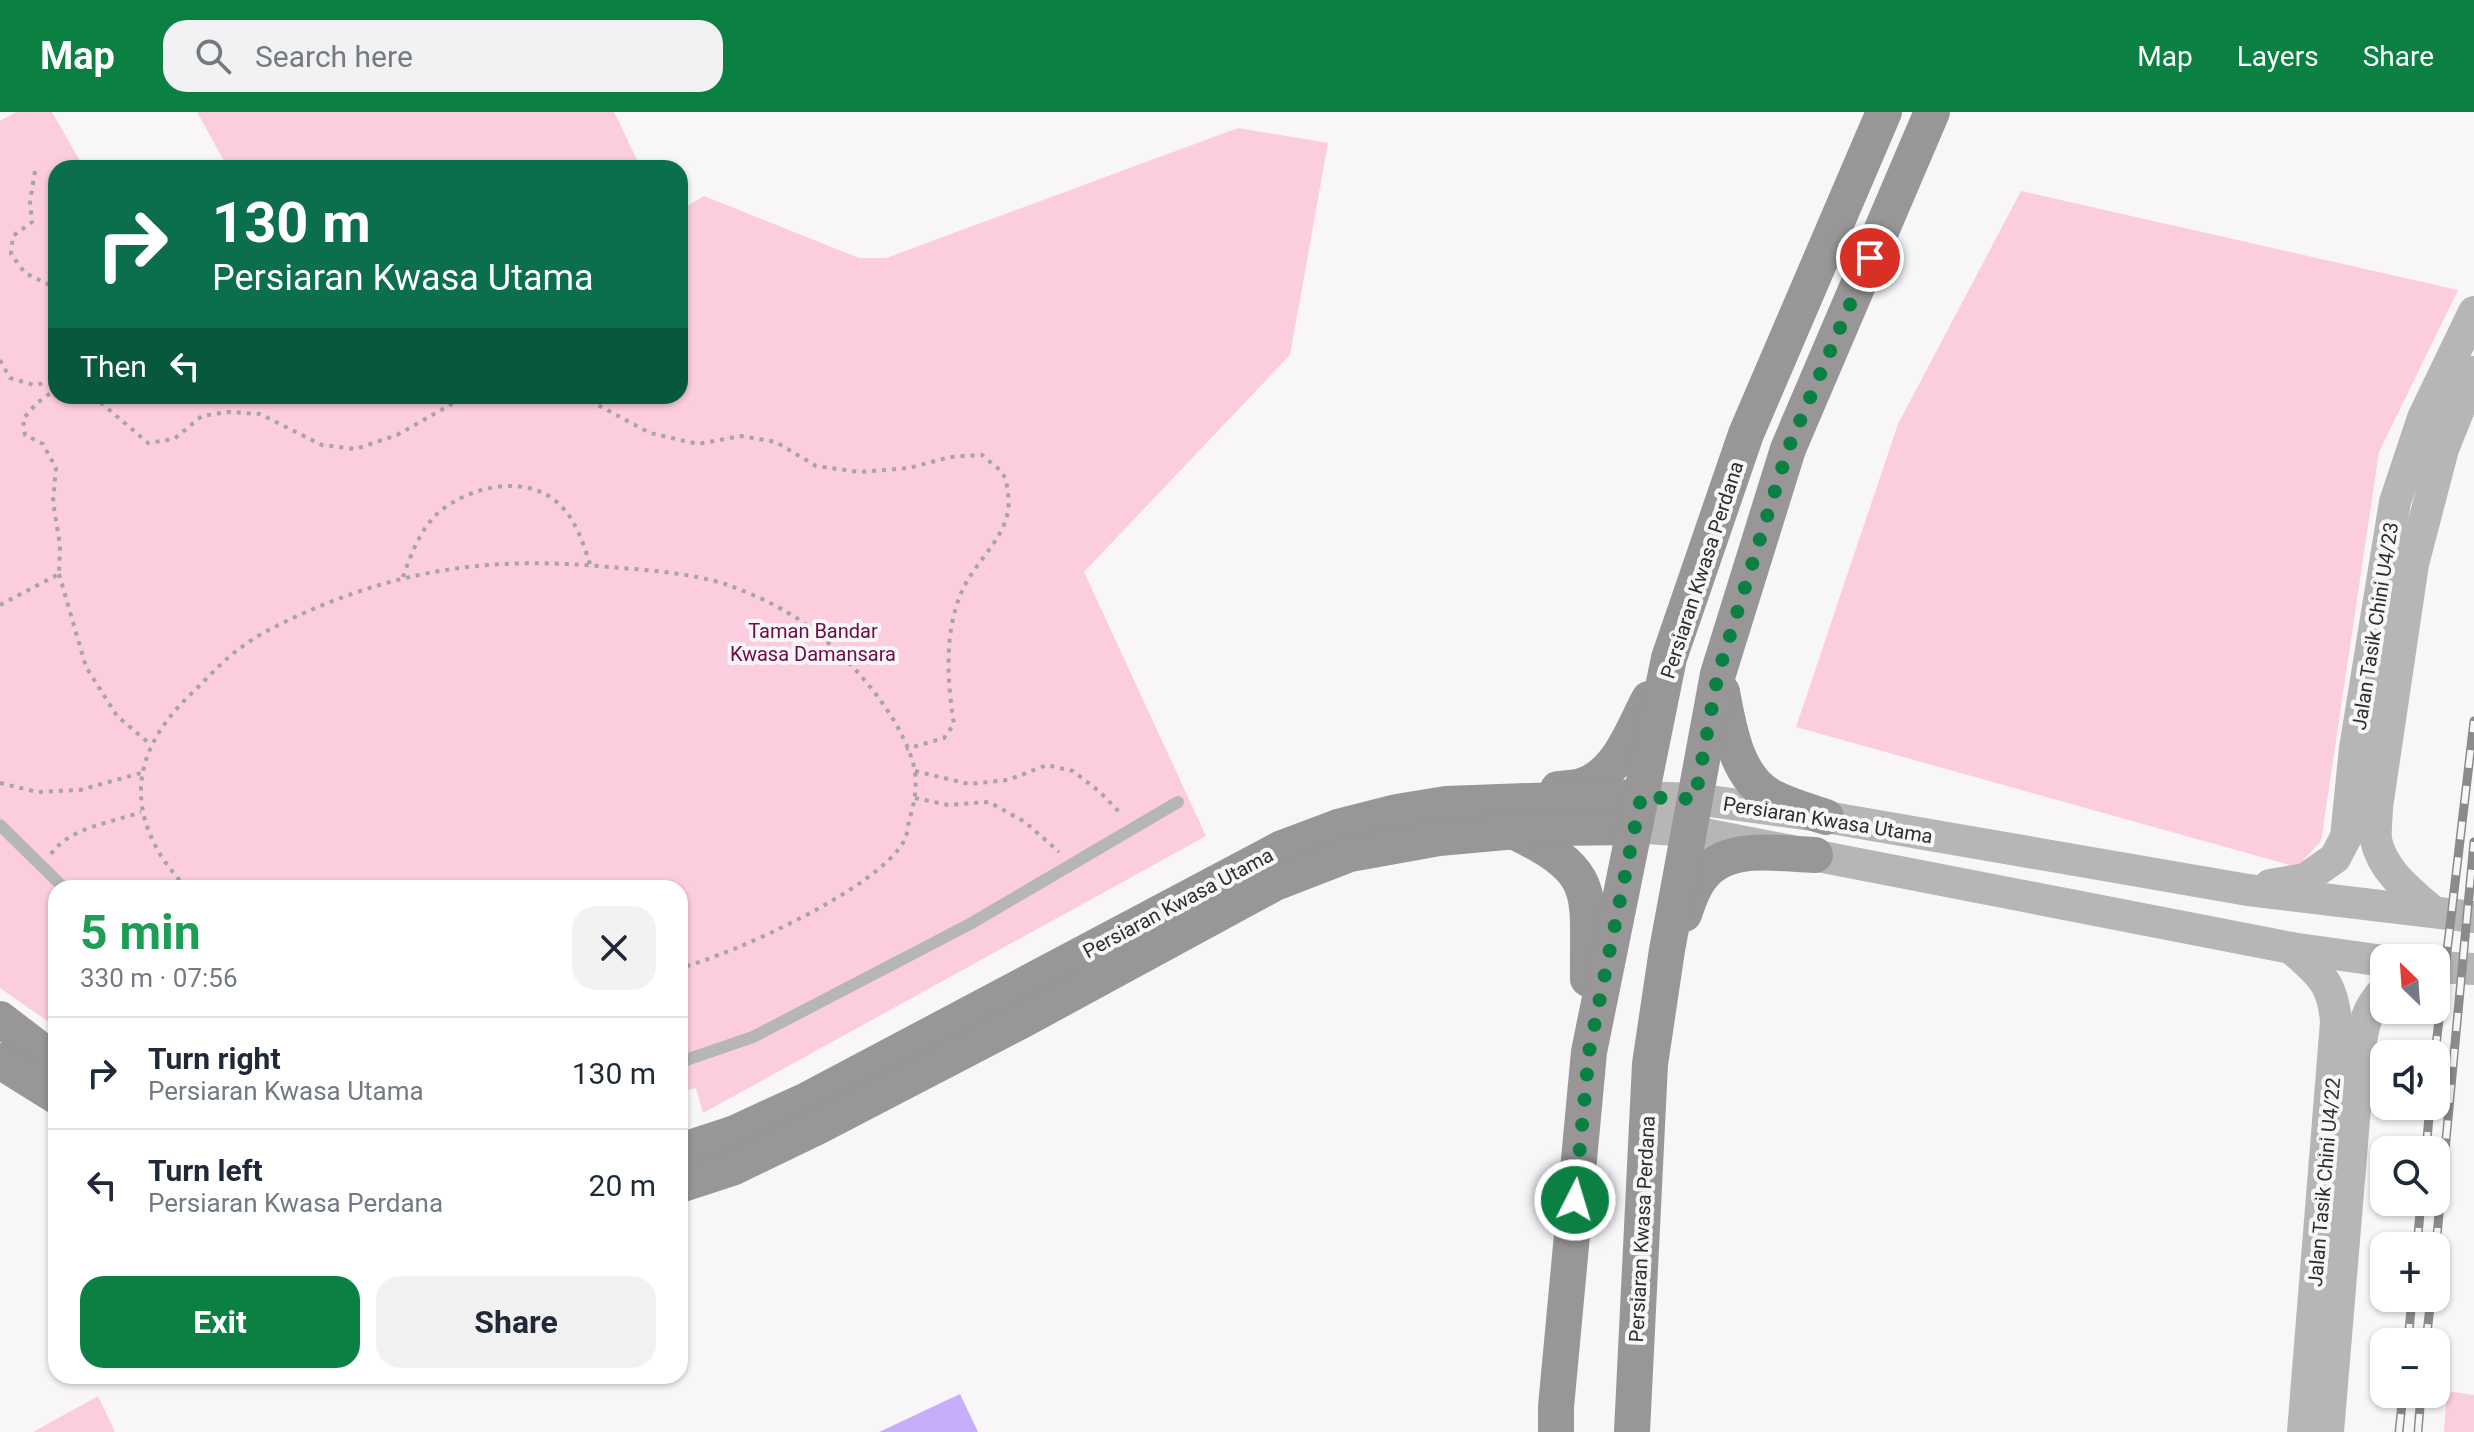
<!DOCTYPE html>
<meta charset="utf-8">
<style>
body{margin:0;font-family:Roboto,sans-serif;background:#f2f2f3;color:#1f2937;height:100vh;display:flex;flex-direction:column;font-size:30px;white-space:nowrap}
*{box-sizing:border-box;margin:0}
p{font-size:26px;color:#747a83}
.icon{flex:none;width:44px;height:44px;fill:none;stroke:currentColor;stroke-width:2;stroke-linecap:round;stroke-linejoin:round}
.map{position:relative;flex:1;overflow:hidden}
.side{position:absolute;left:48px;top:768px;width:640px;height:504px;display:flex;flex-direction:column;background:#fff;border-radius:24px;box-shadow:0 2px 6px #0004}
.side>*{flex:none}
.top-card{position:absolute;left:48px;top:48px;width:640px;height:244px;border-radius:24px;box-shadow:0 2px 6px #0004;background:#0b6e4f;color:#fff;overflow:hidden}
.needle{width:52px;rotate:335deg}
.controls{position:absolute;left:2370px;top:832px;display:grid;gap:16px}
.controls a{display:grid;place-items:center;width:80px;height:80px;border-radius:16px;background:#fff;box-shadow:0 2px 6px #0004;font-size:40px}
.pin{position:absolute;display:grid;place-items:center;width:68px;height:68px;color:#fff;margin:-34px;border:4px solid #fff;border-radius:50%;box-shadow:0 2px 8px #0007}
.me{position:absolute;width:88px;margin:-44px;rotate:5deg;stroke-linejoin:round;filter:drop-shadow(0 0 6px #0008)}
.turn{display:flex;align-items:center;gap:28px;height:168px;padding:0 32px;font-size:36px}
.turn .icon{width:104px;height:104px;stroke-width:2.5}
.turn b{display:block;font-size:56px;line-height:68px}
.then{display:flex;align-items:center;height:76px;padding:0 32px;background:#0003;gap:16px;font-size:30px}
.round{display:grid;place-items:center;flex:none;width:84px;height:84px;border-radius:24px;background:#f2f2f3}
.summary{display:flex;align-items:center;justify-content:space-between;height:136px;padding:0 32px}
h1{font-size:48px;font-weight:700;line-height:60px;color:#1e9e55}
.primary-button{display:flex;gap:16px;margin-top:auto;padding:16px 32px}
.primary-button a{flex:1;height:92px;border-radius:24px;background:#0b8043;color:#fff;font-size:32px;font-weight:700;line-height:92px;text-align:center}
.primary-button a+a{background:#f2f2f3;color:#1f2937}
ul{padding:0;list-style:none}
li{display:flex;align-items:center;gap:24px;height:112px;padding:0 32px;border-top:2px solid #e0e1e3}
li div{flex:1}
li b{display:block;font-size:30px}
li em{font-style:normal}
header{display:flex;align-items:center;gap:48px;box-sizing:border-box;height:112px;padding:0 40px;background:#0b8043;color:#fff}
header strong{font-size:38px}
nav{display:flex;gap:44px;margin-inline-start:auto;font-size:28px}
.search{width:560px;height:72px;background:#f2f2f3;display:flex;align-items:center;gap:20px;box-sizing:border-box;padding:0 28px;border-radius:24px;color:#747a83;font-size:30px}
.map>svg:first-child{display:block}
.green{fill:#fccdde}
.building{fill:#c8adfa}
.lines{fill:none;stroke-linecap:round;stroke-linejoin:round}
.path{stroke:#a5a4a6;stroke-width:4;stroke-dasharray:4 6;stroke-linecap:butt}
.service{stroke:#b7b6b6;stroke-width:12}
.tertiary{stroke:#b7b6b6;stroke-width:32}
.secondary{stroke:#989697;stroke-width:36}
.rail-casing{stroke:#8c8a8c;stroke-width:9}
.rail{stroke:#f8f6f9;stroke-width:6;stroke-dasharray:18;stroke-linecap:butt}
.route{stroke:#0b8043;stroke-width:14;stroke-dasharray:0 25.2}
.labels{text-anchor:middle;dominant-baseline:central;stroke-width:8;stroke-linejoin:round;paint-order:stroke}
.street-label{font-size:20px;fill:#2f2e2f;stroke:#f8f6f9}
.park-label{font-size:20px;fill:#710a42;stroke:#f8f6f9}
</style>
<header>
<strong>Map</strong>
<div class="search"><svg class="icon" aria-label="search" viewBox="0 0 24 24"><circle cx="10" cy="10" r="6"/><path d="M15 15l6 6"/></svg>Search here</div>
<nav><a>Map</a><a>Layers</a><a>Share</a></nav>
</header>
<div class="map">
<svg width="2474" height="1320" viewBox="0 0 2474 1320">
<rect width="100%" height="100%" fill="#f8f6f9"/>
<g class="green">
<path d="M16,0H52L84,56H56V284H680V98L704,84L859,146H886L1238,16L1328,31L1290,243L1084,460L1206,724L703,1001L696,976L680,980V776H56V915L0,876V9Z"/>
<path d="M197,0H614L641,56H228Z"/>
<path d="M2021,79L2458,178L2379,340L2321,729L2297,755L1796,615L1898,312Z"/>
<path d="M2447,1279L2474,1283V1320H2444Z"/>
<path d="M98,1284L115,1320H33Z"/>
</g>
<path class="building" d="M960,1282L978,1320H879Z"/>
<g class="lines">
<g class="path">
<path d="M35,59L30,90L32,110L13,124L11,142L25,161L56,176"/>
<path d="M0,248L10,266L34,273L56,269"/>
<path d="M93,284L148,331L174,327L202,304L228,300L260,302L322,333L356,337L397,323L457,289L488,284"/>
<path d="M505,284L542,290L580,284"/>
<path d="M581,284L650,321L698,332L741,324L776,330L816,354L860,360L909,356L950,345L982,343C988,349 1000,356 1004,364C1007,368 1007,377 1008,382C1014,421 977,445 962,479C944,519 947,569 954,612L944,626L906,637"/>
<path d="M59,462L86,555L117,604L150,632"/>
<path d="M403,465C411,442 421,416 439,400C471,374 526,361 559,392C576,408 583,431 590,452"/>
<path d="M0,493L59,462L60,433L53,390L56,356L43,332L25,323L23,307L37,291L56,277"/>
<path d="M915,659L969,672L1008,668L1047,653L1073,659L1100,680L1122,703"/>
<path d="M0,671L37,680L80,678L141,661"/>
<path d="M915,686L948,693L989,690L1025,710L1059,740"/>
<path d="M51,742C70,715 111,711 141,700"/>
<path d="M186,776C177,765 167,754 160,742C123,680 143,627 193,580C208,566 222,549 239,537C261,520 288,508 313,497C414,454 502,445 610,455C647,458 692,461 728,473C747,480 768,489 785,499C835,527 905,603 915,660C917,677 914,693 909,709C908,715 907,724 904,729C878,777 733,842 680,856"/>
</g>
<g class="service">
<path d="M0,713L64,776"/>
<path d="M680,950L753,925L970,812L1178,690"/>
</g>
<g class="tertiary">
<path d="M1641,685L1695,687L1826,705L2248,778L2474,805"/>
<path d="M1635,715L1689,719L2291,836L2384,849"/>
<path d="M2270,773L2305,767L2335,746L2346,725L2355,636L2395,390L2423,306L2474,200"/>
<path d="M2431,798C2409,779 2382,758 2376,728C2375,718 2377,705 2377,695L2413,452L2443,337L2474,260"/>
<path d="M2291,836C2320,862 2333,870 2336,910L2303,1320"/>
<path d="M2436,855L2474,857"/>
<path d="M2328,1320L2360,936C2363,915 2367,895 2384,879"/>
</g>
<g class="secondary">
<path d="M1722,580C1729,616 1736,666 1772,685C1789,694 1808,699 1826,705"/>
<path d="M1558,677C1566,676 1576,676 1584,673C1619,661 1633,617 1649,587"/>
<path d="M1513,719C1600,761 1587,779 1588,867"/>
<path d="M1684,802C1688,791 1692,778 1699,768C1723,730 1777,742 1815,743"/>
<path d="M0,907L56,950"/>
<path d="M0,949L56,984"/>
<path d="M680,1039L735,1021L809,987L1282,736L1338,715L1397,700L1446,692L1641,685"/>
<path d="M680,1073L732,1056L817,1015L1019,910L1275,771L1350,742L1439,726L1550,716L1635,715"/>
<path d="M1556,1320V1295L1589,940L1669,546L1746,322L1884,0"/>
<path d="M1632,1320L1650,952L1667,838L1718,562L1788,337L1932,0"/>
</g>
<g class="rail-casing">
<g id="rail">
<path d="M2435,942L2474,609"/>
<path d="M2426,1038L2430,994"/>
<path d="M2417,1134L2421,1090"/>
<path d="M2436,1134L2474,730"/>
<path d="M2408,1230L2412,1186"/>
<path d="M2426,1230L2431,1186"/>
<path d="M2399,1320L2403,1282"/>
<path d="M2418,1320L2421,1282"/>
</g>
</g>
<use href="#rail" class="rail"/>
</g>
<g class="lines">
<path class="route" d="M1575,1088L1589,940L1641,685L1695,687L1718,562L1788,337L1870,146"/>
</g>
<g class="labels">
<g class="street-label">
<text transform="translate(1702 458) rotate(-72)">Persiaran Kwasa Perdana</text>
<text transform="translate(2375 514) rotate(-81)">Jalan Tasik Chini U4/23</text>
<text transform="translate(1828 708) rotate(9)">Persiaran Kwasa Utama</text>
<text transform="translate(1178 791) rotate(-28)">Persiaran Kwasa Utama</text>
<text transform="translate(2324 1070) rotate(-85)">Jalan Tasik Chini U4/22</text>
<text transform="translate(1642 1117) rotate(-87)">Persiaran Kwasa Perdana</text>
</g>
<g class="park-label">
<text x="813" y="519">Taman Bandar<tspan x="813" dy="23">Kwasa Damansara</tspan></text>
</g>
</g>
</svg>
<div class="controls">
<a><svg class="needle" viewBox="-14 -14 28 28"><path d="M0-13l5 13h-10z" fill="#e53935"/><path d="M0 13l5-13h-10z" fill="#747a83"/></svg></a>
<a><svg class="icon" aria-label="sound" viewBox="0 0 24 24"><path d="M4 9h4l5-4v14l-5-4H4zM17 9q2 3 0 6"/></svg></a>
<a><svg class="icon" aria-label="search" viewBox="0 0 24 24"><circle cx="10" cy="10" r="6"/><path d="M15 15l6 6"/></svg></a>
<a>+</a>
<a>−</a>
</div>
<div class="pin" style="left:1870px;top:146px;background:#d93025"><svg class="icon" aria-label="arrive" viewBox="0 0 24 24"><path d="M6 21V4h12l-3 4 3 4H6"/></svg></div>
<svg class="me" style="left:1575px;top:1088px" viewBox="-20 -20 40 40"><circle r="17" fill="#0b8043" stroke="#fff" stroke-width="3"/><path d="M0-11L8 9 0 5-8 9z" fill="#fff"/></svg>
<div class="top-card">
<div class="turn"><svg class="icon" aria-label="right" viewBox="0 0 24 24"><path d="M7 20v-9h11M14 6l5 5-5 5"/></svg><div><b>130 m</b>Persiaran Kwasa Utama</div></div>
<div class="then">Then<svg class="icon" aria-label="left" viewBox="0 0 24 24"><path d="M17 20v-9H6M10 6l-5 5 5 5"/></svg></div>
</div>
<section class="side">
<div class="summary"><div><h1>5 min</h1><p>330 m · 07:56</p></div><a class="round"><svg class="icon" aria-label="close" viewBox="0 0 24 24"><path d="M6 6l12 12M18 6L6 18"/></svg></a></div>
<ul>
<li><svg class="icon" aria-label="right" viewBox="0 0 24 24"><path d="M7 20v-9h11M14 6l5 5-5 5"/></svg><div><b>Turn right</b><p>Persiaran Kwasa Utama</p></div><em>130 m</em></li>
<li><svg class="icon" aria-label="left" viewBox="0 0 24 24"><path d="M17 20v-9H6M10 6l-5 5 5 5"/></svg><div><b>Turn left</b><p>Persiaran Kwasa Perdana</p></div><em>20 m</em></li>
</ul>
<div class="primary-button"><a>Exit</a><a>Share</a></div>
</section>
</div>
